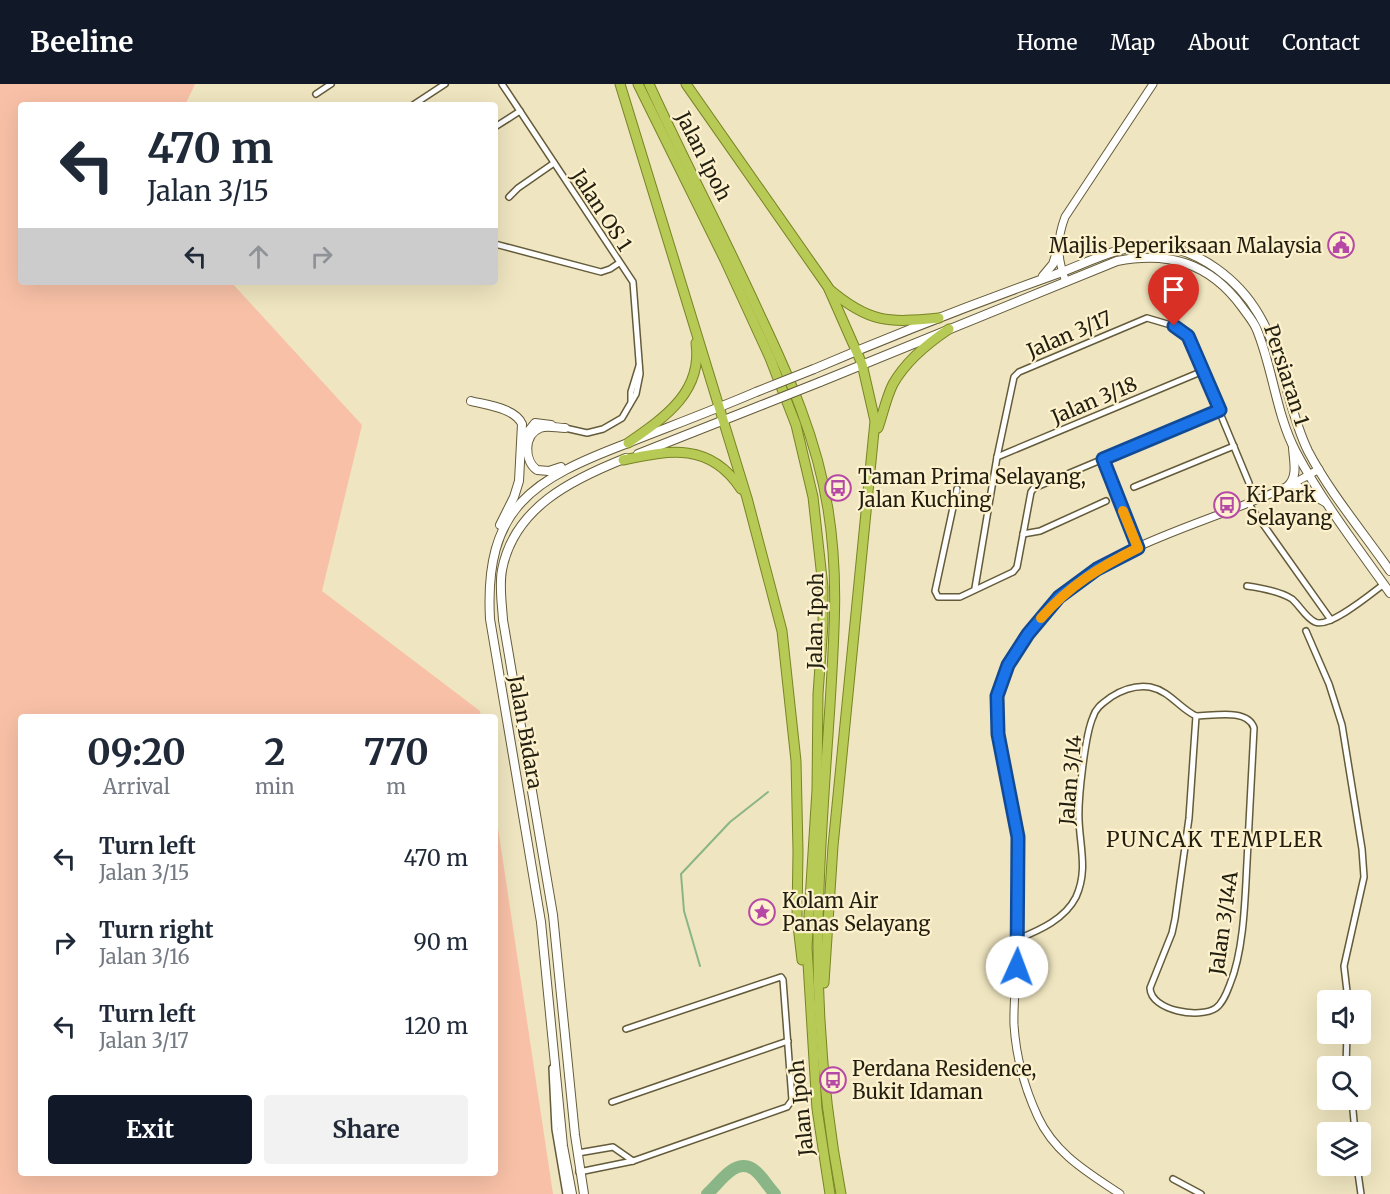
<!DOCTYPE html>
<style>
body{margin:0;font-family:Merriweather,serif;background:#f2f2f3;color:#1f2937;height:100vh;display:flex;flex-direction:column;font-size:22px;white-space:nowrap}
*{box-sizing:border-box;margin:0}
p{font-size:20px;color:#747a83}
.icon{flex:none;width:33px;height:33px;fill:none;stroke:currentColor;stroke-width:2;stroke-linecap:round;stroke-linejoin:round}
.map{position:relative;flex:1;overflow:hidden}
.sheet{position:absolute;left:18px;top:630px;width:480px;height:462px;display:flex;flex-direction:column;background:#fff;border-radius:6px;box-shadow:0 6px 24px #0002}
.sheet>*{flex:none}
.hud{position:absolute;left:18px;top:18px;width:480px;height:183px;border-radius:6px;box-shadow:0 6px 24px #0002;background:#fff;color:#1f2937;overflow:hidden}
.controls{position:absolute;left:1317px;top:906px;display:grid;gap:12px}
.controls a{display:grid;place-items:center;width:54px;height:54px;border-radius:6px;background:#fff;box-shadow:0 6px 24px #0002;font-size:30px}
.pin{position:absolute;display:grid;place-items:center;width:51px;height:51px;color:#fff;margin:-62px -26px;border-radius:50% 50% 50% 0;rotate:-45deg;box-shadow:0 0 6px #0007}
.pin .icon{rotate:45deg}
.me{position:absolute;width:66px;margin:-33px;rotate:2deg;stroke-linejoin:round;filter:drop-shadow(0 0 4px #0008)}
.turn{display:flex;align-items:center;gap:21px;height:126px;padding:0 30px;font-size:27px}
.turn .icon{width:78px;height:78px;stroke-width:2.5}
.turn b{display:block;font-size:42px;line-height:51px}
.lanes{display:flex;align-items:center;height:57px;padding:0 30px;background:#0003;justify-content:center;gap:30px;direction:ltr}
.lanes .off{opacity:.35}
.eta{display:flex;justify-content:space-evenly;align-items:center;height:102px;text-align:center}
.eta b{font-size:36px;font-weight:700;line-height:42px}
.primary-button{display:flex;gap:12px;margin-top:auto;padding:12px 30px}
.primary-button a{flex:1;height:69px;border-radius:6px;background:#111827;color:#fff;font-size:24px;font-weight:700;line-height:69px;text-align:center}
.primary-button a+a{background:#f2f2f3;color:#1f2937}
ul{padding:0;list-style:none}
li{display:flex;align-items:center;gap:18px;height:84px;padding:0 30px}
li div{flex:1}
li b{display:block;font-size:22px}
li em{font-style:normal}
header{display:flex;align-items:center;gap:36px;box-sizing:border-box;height:84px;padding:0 30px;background:#111827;color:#fff}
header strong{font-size:28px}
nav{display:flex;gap:33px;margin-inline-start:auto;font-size:21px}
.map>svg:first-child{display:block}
.green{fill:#f8c1a7}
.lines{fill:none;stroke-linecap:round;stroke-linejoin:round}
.stream{stroke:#8ab587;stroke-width:2}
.river{stroke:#8ab587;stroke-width:12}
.minor-casing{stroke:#645b3a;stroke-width:8}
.tertiary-casing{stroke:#645b3a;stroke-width:9}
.secondary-casing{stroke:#645b3a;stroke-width:10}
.trunk-casing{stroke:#778523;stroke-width:11}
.minor{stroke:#fff;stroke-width:5}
.tertiary{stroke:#fff;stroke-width:7}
.secondary{stroke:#fff;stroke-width:8}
.trunk{stroke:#b7ca56;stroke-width:9}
.secondary-bridge-casing{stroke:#645b3a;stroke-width:10;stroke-linecap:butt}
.secondary-bridge{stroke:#fff;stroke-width:8}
.route-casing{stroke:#114b97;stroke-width:15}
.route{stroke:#1a73e8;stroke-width:10}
.slow{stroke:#f59e0b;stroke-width:10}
.labels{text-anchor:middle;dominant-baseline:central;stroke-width:4.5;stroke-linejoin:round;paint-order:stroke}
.street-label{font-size:20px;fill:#221f11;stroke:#fdf2cd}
.poi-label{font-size:20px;fill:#221f11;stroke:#fdf2cd;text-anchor:start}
.neighbourhood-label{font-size:21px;letter-spacing:1.5px;fill:#221f11;stroke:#fdf2cd}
</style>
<header>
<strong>Beeline</strong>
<nav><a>Home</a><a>Map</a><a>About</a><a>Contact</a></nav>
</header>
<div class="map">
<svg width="1390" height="1110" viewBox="0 0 1390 1110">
<rect width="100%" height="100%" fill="#efe5c0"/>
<path class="green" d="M0,0H195L185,21H21V198H231L362,341L322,507L480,627L481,633H21V1089H495V724L553,1110H0Z"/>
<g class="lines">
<path class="stream" d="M700,882L684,827L681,790L730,738L768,708"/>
<path class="river" d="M707,1110C719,1100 735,1073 753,1085C761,1090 768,1103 775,1110"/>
<g class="minor-casing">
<g id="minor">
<path d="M502,0L633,198L640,290L636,310L622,334L603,345L587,349L565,344"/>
<path d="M316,10L331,0"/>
<path d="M413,21L445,0"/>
<path d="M495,43L520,27"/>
<path d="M509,113L518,104L554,79"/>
<path d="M495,160L601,188L610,185L619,179"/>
<path d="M631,317V308L639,282"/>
<path d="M997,373L1203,287"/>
<path d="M1103,375L1138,464"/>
<path d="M1134,403L1234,362"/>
<path d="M957,405L935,507L938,513H960L1013,488L1017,483L1031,408L1034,404L1220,326"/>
<path d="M1248,419L1331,536"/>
<path d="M1023,450L1040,447L1106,417"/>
<path d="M1247,502C1261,504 1280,507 1292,515C1300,522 1306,534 1315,538C1329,545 1372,509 1384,500"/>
<path d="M975,504L997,373L1014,293L1019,288L1147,234L1174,242L1188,252L1249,399"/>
<path d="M1306,547L1329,600L1342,641L1362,765L1364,793L1344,882L1348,916"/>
<path d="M1196,632C1212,632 1248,624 1254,644C1252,689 1249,733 1247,778C1245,815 1244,866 1230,900C1227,908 1223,919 1216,924C1200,935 1151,927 1150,904L1172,849L1175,835L1189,734Z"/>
<path d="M1018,855C1040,846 1065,835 1076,813C1088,787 1080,763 1079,736C1078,715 1085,651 1093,633C1096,623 1103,619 1111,613C1122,606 1136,601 1150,603C1170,607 1179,624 1196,632"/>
<path d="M1346,982L1347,950"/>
<path d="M552,984L555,1045L566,1110"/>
<path d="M1352,1016L1355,1048"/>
<path d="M612,1018L788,957"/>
<path d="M578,1069L613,1063L633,1077"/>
<path d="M1357,1082L1361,1110"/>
<path d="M579,1088L633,1077L787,1023L792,1016L783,896L781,893L626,945"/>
<path d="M1173,1095L1201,1110"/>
</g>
</g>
<g class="tertiary-casing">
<g id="tertiary">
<path d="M1066,198C1057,174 1056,157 1065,133L1153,0"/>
<path d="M1120,1110C1089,1089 1055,1070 1038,1033C1025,1005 1016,972 1014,941C1013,913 1018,884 1018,855C1019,822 1019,788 1018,755C1016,707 993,662 997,614C1000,580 1035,536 1059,514C1126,449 1240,434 1319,385"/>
</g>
</g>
<g class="secondary-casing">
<g id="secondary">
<path d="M1043,192L1053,180L1057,168"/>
<path d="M814,285C893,251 973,220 1054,191C1088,179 1121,159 1158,162C1199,165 1239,196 1259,231C1284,273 1287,324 1308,367C1330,409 1363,448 1390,487"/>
<path d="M820,298L1117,177C1169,167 1210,179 1242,223C1247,230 1254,238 1257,246C1273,285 1276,330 1296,368C1322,417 1358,464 1390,509"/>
<path d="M471,317C486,321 515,324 522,340L519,397L514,413L500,441"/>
<path d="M523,354L535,339L551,341"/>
<path d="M638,370L762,321"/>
<path d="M561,383L549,387L537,386C524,377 523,351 540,344C547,341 557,344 565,344"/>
<path d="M1293,400L1325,418"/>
<path d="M1288,402C1298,392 1294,378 1293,364"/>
<path d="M572,1110L563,1062L541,838L490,535C484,423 533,395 628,359C671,342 714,326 756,308"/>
<path d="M584,1110L575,1051L553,831L503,536C502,519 499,502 502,486C514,423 573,395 626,374"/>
</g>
</g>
<g class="trunk-casing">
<g id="trunk">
<path d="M620,0L747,414L782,547L796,677L798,767L797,833L802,876"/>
<path d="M638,0L725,176L770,274L796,341L813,413L823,503V540L818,610L817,706L807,863L817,1025L830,1110"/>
<path d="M649,0C684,77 724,152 759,229C789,292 817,355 828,425C839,493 834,552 830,621C826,682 821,744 819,805C815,907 822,1010 841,1110"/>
<path d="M686,0L828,203L862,280L875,337L833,762L824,899"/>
<path d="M829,205C869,239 888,239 939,234"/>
<path d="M878,344C883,330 886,314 893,300C906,277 928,259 949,245"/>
<path d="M628,359C664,334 703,308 696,259"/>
<path d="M623,376C670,366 710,358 741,405"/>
</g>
</g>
<use href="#minor" class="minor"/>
<use href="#tertiary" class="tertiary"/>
<use href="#secondary" class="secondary"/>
<use href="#trunk" class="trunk"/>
<g class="secondary-bridge-casing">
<g id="secondary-bridge">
<path d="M756,308L814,285"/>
<path d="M762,321L820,298"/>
</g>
</g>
<use href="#secondary-bridge" class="secondary-bridge"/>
</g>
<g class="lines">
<g class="route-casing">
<path id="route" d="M1017,883L1018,753L998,650L997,612L1008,581L1028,550L1059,513L1097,485L1138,464L1103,375L1220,326L1188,252L1174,242"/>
</g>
<use href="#route" class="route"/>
<path class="slow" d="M1041,534C1070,501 1100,483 1138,464L1123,427"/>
</g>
<defs>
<g id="civic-ring" transform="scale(1.35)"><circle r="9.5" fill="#fdf2cd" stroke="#b648a6" stroke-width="1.5"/><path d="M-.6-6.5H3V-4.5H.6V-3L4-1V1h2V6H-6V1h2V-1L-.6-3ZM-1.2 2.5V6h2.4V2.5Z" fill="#b648a6"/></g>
<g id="bus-ring" transform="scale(1.35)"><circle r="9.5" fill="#fdf2cd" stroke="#b648a6" stroke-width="1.5"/><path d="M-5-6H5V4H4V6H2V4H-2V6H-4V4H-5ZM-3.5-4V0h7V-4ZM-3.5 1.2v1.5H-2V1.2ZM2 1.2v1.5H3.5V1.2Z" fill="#b648a6"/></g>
<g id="sight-ring" transform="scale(1.35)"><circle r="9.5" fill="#fdf2cd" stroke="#b648a6" stroke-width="1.5"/><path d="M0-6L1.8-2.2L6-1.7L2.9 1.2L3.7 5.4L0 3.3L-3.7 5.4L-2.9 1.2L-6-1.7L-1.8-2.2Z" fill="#b648a6"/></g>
</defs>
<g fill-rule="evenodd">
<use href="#civic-ring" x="1341" y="161"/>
<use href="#bus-ring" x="838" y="404"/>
<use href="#bus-ring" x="1227" y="421"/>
<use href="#sight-ring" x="762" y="828"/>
<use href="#bus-ring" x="833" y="996"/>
</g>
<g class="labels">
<g class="street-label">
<text transform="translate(704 72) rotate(63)">Jalan Ipoh</text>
<text transform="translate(602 126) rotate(57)">Jalan OS 1</text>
<text transform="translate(1069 250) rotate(-23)">Jalan 3/17</text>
<text transform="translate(1287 291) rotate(72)">Persiaran 1</text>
<text transform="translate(1094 316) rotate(-23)">Jalan 3/18</text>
<text transform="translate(815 537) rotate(-89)">Jalan Ipoh</text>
<text transform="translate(526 648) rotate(80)">Jalan Bidara</text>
<text transform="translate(1070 696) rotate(-85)">Jalan 3/14</text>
<text transform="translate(1223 839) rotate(-82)">Jalan 3/14A</text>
<text transform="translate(801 1024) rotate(-96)">Jalan Ipoh</text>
</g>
<g class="poi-label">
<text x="1322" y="161" text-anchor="end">Majlis Peperiksaan Malaysia</text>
<text x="858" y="392">Taman Prima Selayang,<tspan x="858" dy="23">Jalan Kuching</tspan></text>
<text x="1246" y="410">Ki Park<tspan x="1246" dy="23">Selayang</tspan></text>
<text x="782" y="816">Kolam Air<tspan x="782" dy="23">Panas Selayang</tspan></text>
<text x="852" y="984">Perdana Residence,<tspan x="852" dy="23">Bukit Idaman</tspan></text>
</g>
<g class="neighbourhood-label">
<text x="1215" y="755">PUNCAK TEMPLER</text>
</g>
</g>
</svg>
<div class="controls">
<a><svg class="icon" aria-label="sound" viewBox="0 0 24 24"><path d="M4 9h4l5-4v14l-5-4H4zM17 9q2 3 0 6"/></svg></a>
<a><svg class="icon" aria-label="search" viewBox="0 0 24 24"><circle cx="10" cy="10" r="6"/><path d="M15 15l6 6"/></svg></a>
<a><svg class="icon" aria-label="layers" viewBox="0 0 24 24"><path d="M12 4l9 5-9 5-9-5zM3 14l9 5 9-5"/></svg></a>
</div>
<div class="pin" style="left:1174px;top:242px;background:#d93025"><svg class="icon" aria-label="arrive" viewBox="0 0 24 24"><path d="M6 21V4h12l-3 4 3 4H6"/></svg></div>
<svg class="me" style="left:1017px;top:883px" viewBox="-20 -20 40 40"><circle r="19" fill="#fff"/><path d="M0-13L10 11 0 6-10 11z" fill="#1a73e8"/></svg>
<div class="hud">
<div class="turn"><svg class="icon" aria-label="left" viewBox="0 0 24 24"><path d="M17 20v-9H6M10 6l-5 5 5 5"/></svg><div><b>470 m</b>Jalan 3/15</div></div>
<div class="lanes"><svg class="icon" aria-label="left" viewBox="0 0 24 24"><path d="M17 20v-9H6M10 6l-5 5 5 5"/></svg><svg class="icon off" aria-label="ahead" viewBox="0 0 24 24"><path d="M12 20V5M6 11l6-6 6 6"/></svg><svg class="icon off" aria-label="right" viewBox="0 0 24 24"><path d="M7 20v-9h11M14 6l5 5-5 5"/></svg></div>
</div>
<section class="sheet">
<div class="eta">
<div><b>09:20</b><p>Arrival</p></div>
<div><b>2</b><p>min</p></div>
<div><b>770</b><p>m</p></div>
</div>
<ul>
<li><svg class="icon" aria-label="left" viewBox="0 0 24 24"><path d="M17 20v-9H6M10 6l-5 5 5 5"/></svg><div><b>Turn left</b><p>Jalan 3/15</p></div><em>470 m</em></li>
<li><svg class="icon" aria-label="right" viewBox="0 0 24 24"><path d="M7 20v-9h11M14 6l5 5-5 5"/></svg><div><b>Turn right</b><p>Jalan 3/16</p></div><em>90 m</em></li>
<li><svg class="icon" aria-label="left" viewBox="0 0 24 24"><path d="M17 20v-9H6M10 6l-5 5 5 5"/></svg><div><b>Turn left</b><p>Jalan 3/17</p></div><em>120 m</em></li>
</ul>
<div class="primary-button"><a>Exit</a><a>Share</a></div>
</section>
</div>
